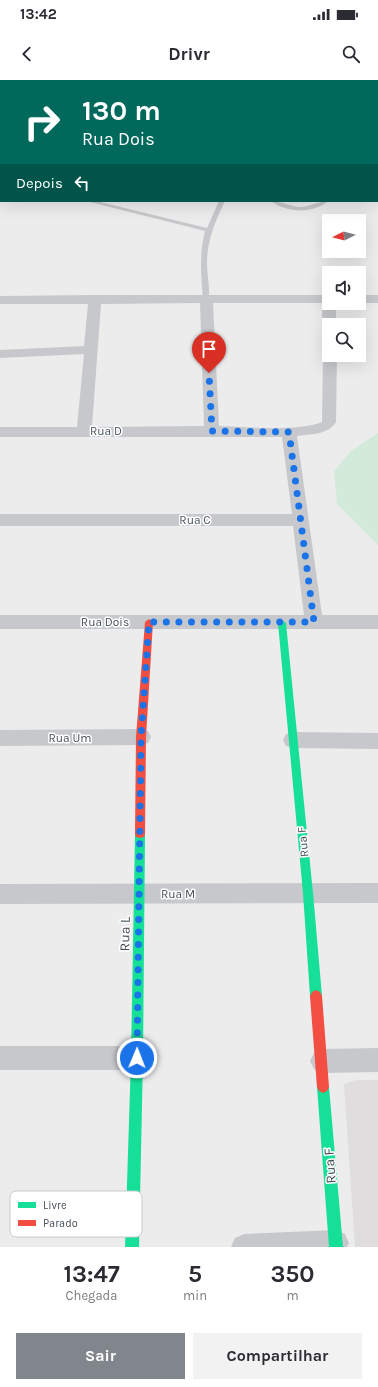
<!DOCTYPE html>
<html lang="pt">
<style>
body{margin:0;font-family:Karla,sans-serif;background:#f2f2f3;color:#2b2b33;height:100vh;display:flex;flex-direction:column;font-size:15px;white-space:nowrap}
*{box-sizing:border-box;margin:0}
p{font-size:13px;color:#7c7c81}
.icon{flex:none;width:22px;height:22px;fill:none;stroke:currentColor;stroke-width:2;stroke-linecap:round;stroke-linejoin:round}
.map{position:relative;height:1167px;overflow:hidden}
.side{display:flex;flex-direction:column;background:#fff;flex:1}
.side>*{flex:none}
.top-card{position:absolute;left:0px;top:0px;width:378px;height:122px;box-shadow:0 4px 16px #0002;background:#00695c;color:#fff;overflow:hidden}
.needle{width:26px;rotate:264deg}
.buttons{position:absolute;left:322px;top:134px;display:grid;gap:8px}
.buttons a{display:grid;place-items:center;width:44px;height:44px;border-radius:0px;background:#fff;box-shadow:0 4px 16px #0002;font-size:20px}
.pin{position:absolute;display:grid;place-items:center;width:34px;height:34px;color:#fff;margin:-41px -17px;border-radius:50% 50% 50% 0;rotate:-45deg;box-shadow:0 0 4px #0007}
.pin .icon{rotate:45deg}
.me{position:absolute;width:44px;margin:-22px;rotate:1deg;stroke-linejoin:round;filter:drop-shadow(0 0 3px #0008)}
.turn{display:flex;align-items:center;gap:14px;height:84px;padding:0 16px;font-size:18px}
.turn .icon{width:52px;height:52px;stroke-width:2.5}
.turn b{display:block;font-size:28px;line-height:34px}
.then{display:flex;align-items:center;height:38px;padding:0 16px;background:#0003;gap:8px;font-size:15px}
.eta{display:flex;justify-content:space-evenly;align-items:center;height:68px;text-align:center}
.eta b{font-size:24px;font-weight:700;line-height:28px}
.primary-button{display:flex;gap:8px;margin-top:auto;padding:8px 16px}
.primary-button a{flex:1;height:46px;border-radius:0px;background:#80868b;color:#fff;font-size:16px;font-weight:700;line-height:46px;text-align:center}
.primary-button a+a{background:#f2f2f3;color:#2b2b33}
.status{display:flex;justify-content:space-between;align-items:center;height:28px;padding:0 20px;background:#fff;direction:ltr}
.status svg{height:11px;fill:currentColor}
header{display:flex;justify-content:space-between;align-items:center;height:52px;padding:0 16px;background:#fff;font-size:18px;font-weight:700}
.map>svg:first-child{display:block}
.education{fill:#dfdddd}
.green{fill:#d2eada}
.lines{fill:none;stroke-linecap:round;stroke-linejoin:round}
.lane{fill:#c6c8cb;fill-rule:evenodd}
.street{fill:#c6c8cb;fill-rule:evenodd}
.fast{fill:#16e098;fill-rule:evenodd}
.jam{fill:#f24e42;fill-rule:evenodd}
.route{stroke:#1a73e8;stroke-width:7;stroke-dasharray:0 12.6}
.labels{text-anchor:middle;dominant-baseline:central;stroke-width:3;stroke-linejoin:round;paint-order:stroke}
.street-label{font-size:12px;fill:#454f57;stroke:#fff}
.near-street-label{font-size:14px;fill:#454f57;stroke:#fff}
.key{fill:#fff;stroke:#c7cacd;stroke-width:1}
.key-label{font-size:11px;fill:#454f57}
</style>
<div class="status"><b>13:42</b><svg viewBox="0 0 49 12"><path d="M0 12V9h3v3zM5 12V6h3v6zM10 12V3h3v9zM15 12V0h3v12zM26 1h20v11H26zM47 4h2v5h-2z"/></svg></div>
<header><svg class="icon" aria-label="back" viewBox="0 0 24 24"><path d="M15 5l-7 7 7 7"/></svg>Drivr<svg class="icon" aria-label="search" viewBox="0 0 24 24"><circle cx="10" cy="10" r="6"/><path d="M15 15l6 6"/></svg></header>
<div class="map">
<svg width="378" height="1167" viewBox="0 0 378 1167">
<rect width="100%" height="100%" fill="#edecec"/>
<path class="education" d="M356,1000H378V1167H355L344,1004Z"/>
<path class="green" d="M378,353V465L337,424L334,391L351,371Z"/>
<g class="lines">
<g class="lane">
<rect x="196" y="0" width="5" height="1"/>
<path d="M1,115V119L0,120V116Z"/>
<path d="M86,121H96L207,148L219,121H225C215,142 207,160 207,184C207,195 211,211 208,221L203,220C201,197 199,174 205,151Z"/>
<path d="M271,121C281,121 290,126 300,127C310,127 318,121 328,121C314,134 286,133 271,121Z"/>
</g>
<g class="street">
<path d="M95,215H329V223H336V245H329V249L324,248L322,245V223H213L219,346C247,347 297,352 322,342L323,275L325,272L329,271V275H337L336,342C328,355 311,354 297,356L322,535H378V549H0V535H304L293,446H0V434H292L282,357H0V347H77L84,274L0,278V270L84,266L88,224H0V216ZM200,223L204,346L92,347L101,224Z"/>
<rect x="359" y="215" width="19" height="8"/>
<path d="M141,649L148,651L151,657L148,663L141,665L0,666V650Z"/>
<path d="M293,652L378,653V669L293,668L286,666L283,660L286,654Z"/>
<path d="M378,803V823L0,824V804Z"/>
<path d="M0,966H137L145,970L149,978L145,986L137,990H0Z"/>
<path d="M378,968V992L322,993L314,989L310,981L314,973L322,969Z"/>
<path d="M336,1150L345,1154L349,1163L347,1167H231L235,1158L244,1154Z"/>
</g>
<g class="fast">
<path d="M1,57V61L0,62V58Z"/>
<path d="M282,540L286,543L313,813L322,916L320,920L316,922L312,920L310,916L303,813L278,543Z"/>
<path d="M140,750L144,751L145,754L143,978L139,1167H125L131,978L135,754L136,751Z"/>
<path d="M323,1001L327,1003L329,1007L343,1167H329L317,1007L319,1003Z"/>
</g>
<g class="jam">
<path d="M149,539L153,542L146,657L145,754L144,757L140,758L136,757L135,754L136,657L145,542Z"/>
<path d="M316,910L320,912L322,916L329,1007L327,1011L323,1013L319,1011L317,1007L310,916L312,912Z"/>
</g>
</g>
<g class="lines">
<path class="route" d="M137,978L141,657L149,542H314L289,352L212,351L209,293"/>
</g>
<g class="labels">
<g class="street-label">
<text x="106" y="351">Rua D</text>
<text x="195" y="440">Rua C</text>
<text x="105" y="542">Rua Dois</text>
<text x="70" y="658">Rua Um</text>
<text transform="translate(303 762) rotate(-96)">Rua F</text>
<text x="178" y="814">Rua M</text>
</g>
<g class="near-street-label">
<text transform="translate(125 854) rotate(-89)">Rua L</text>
<text transform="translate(330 1086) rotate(-94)">Rua F</text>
</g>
</g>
<rect x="10" y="1111" width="132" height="46" rx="6" class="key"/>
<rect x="18" y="1122" width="18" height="6" fill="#16e098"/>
<rect x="18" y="1140" width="18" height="6" fill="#f24e42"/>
<g class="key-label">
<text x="43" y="1129">Livre</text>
<text x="43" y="1147">Parado</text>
</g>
</svg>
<div class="buttons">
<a><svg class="needle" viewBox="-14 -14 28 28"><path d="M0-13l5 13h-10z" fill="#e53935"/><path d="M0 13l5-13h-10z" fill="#7c7c81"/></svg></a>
<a><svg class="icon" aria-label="sound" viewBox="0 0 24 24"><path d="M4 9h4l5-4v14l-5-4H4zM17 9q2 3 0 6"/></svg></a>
<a><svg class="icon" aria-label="search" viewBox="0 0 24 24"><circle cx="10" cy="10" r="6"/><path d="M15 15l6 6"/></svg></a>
</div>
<div class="pin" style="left:209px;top:293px;background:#d93025"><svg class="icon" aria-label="arrive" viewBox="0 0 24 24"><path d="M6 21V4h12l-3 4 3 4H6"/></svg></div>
<svg class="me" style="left:137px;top:978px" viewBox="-20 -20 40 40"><circle r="17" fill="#1a73e8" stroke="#fff" stroke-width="3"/><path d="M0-11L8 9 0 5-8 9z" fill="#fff"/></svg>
<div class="top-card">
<div class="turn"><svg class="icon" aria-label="right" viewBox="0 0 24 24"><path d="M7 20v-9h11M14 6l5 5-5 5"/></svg><div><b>130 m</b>Rua Dois</div></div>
<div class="then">Depois<svg class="icon" aria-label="left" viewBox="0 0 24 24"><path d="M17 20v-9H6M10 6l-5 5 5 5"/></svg></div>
</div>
</div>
<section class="side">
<div class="eta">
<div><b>13:47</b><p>Chegada</p></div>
<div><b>5</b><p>min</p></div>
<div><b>350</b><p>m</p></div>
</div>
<div class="primary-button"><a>Sair</a><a>Compartilhar</a></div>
</section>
